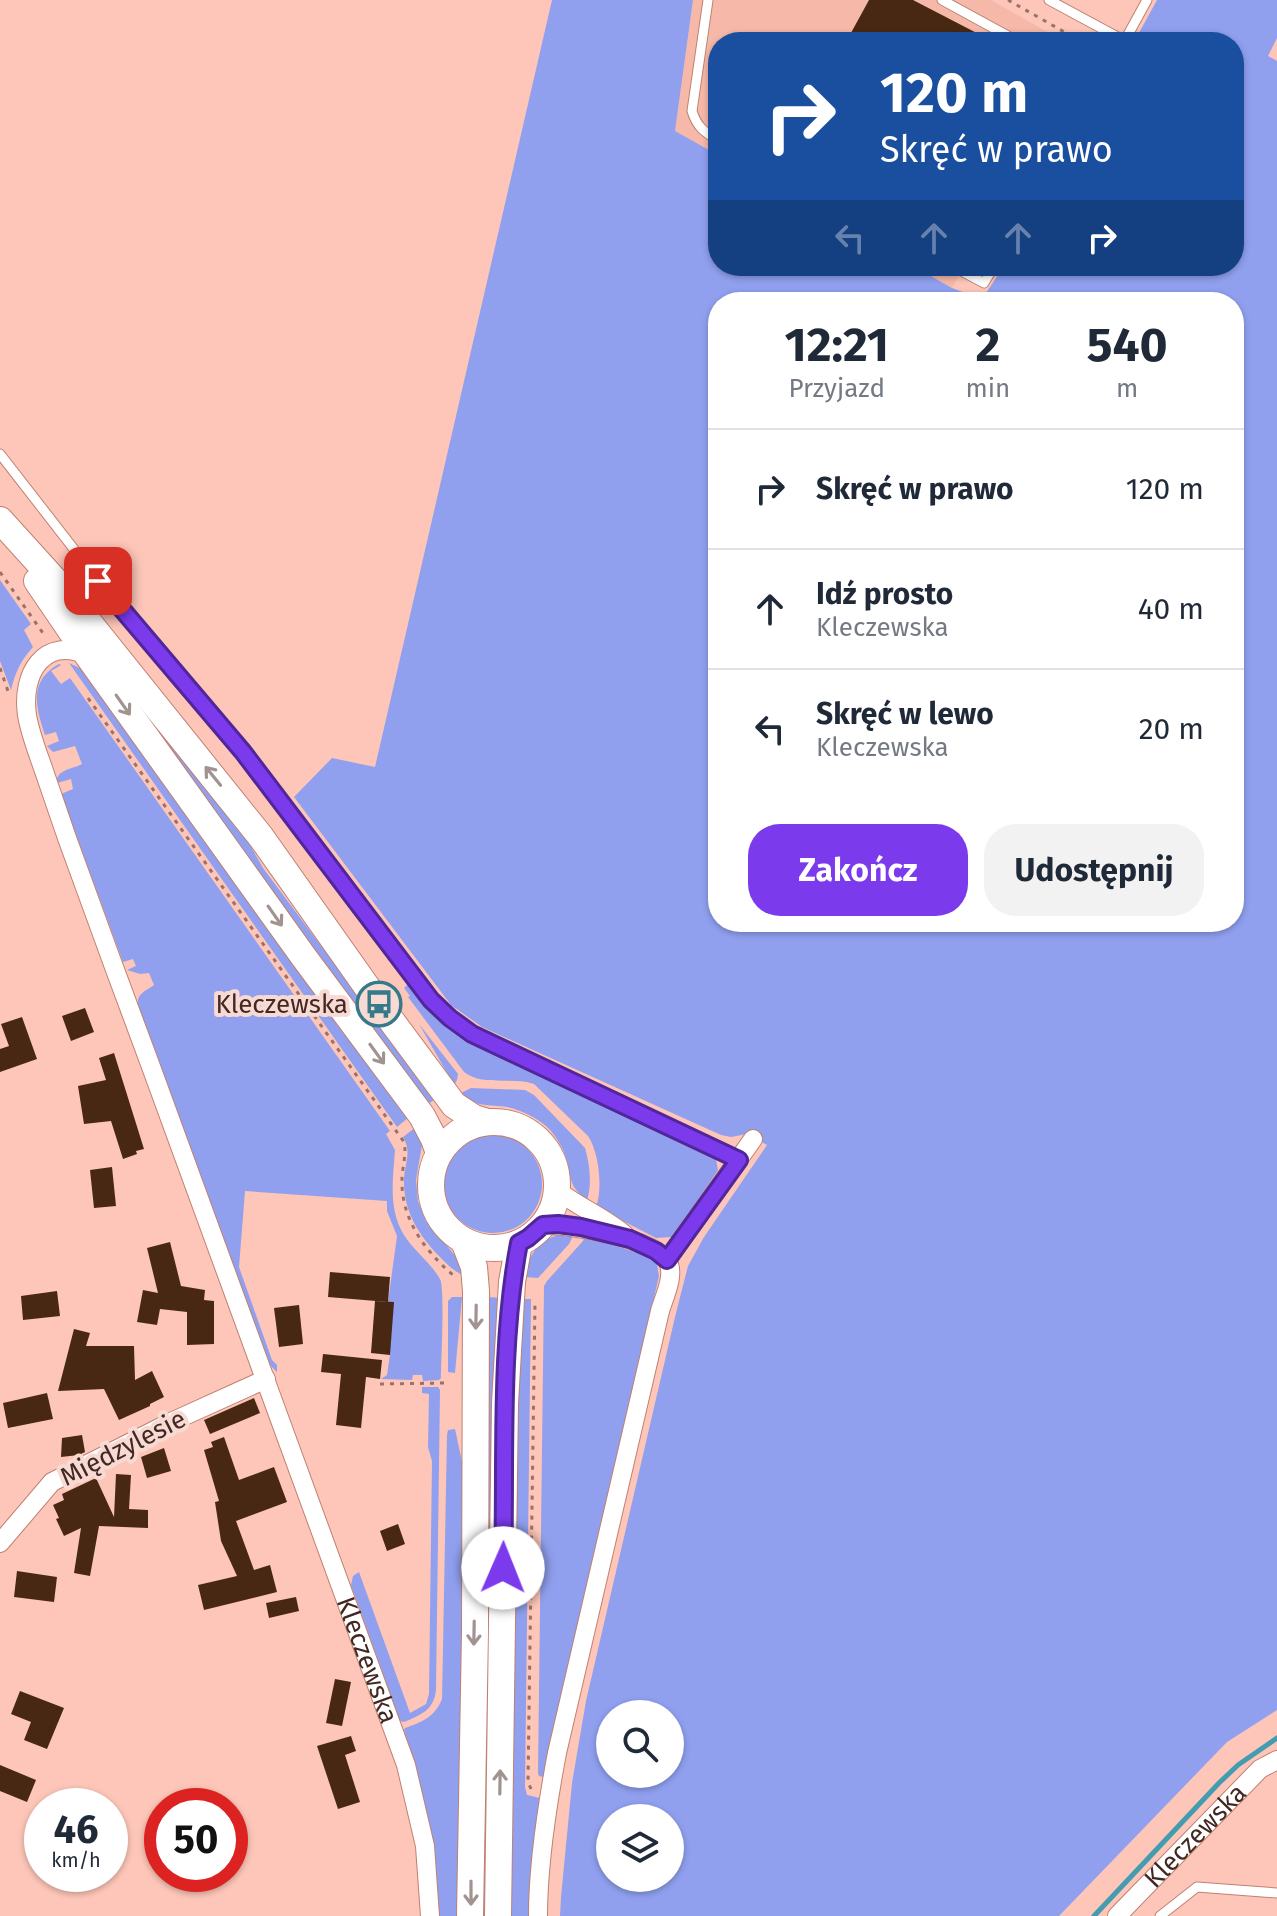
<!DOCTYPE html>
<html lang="pl">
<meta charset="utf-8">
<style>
body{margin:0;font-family:"Fira Sans",sans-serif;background:#f2f2f3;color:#1f2937;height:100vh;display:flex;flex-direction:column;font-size:30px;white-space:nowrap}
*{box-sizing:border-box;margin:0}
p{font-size:26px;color:#747a83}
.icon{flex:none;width:44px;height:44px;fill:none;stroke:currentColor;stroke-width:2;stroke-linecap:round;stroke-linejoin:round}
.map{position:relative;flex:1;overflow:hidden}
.side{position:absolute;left:708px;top:292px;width:536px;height:640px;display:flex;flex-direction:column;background:#fff;border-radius:32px;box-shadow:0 2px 6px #0004}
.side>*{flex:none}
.banner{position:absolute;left:708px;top:32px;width:536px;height:244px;border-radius:32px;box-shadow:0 2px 6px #0004;background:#1a4fa0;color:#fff;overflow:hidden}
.controls{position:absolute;left:596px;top:1700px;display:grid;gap:16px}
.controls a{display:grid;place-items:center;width:88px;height:88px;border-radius:50%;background:#fff;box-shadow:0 2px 6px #0004;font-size:40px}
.speed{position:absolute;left:24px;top:1788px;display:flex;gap:16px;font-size:40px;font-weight:700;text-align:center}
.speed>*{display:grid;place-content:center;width:104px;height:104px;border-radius:50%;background:#fff;box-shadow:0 2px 6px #0004;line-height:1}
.speed small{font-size:20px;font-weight:400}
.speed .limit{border:12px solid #d22;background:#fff;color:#111}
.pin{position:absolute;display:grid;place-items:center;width:68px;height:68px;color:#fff;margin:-34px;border-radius:16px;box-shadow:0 4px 12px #0006}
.me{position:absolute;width:88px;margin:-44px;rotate:1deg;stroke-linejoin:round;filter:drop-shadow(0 0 6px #0008)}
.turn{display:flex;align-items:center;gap:28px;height:168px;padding:0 40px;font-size:36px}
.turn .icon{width:104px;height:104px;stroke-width:2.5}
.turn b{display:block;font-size:56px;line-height:68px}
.lanes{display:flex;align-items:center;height:76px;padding:0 40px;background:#0003;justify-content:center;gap:40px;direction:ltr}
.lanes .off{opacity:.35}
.eta{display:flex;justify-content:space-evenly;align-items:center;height:136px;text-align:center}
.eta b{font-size:48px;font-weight:700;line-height:56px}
.action{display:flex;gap:16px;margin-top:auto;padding:16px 40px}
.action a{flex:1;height:92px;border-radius:32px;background:#7c3aed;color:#fff;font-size:32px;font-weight:700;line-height:92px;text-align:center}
.action a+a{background:#f2f2f3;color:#1f2937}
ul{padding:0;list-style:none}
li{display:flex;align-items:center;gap:24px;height:120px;padding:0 40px;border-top:2px solid #e0e1e3}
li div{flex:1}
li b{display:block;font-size:30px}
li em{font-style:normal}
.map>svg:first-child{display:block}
.built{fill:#f6b9a9}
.green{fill:#90a0ef;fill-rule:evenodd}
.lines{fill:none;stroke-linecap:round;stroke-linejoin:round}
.stream{stroke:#439caf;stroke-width:5}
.building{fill:#482812}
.service-casing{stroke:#c08070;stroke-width:11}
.minor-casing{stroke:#c08070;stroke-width:20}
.secondary-casing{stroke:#c08070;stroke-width:28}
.path{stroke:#9a7268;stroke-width:3;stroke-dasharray:4 6;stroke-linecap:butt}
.service{stroke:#fff;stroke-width:9}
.minor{stroke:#fff;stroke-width:18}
.secondary{stroke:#fff;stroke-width:26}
.oneway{stroke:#a19490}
.route-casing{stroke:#51269a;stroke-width:20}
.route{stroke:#7c3aed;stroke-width:14}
.labels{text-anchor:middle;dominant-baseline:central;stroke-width:8;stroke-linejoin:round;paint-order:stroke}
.poi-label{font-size:26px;fill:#432822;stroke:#f7dad3;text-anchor:end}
.street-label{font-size:26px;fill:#432822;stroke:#f7dad3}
</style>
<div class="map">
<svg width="1277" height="1916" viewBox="0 0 1277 1916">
<rect width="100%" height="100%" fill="#fdc6b8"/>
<g class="built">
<path d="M693,0H991L1065,42H718V155L675,131Z"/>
<path d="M913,266H964L952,288Z"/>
</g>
<g class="green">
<path d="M552,0H693L675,131L718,155V266H913L952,288L982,299L1004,266H1234V42H1134L1157,0H1277V38L1268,56L1277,61V1710L1227,1742L1059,1916H560L561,1897L572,1783L586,1701L675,1317L688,1266L704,1237L767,1145L747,1134L731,1137L721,1135L482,1027L451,1005L294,797L332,758L375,767ZM718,302H1234V922H718ZM610,1714H670V1774H610ZM610,1818H670V1878H610Z"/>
<path d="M0,580L31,624L24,630L33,647C21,660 15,673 11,690L0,661Z"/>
<path d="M51,587L242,831L263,868L435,1099L427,1105L353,1001L317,962Z"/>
<path d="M69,663L84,670L408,1118L397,1127Z"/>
<path d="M59,664L61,665L51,671L61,684L70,678L390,1131L386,1134L395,1150C393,1179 388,1209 404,1235C414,1251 431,1263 440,1279C445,1287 441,1362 441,1378L439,1380L423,1381L422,1375H413L412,1380L381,1379L387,1375L390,1355L388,1302L397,1236L387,1211V1201L245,1191L239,1267L272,1360L277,1365V1372L270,1365L138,1006C136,993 146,991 154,985L149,973L140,974L127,970L136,966L133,959L123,962L61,794L73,789L71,779L57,783C55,770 73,769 82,764L75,746L53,752L47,746L59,741L56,732L45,735C36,708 28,681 59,664Z"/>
<path d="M410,982L428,1007L461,1035L521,1067L710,1154L716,1159L718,1170L677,1232L672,1237L656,1238L596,1207C603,1189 599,1152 588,1136L534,1084C512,1076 483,1087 464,1072L408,997L410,996L404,988Z"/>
<path d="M419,1024L458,1074L457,1080L454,1085Z"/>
<path d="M471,1088L525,1090L534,1095L585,1148C590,1165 592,1184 587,1201C582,1196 577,1192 574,1187C571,1182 570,1175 569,1169C565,1152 559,1138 546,1126C535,1117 521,1110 507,1107C490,1104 474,1108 461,1093Z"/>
<path d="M416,1127L422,1145L416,1180L418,1201L426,1221L458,1259L463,1275C453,1271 446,1263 439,1256C418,1234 403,1210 404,1179C405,1162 412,1152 403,1137Z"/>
<circle cx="493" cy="1184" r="49"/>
<path d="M564,1233L574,1234L569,1244L538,1278L524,1277C530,1252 538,1240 564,1233Z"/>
<path d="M585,1235L649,1257L657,1264L659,1276L543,1777L539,1776L538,1773L544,1286L547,1281L583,1241Z"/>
<path d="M452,1297H462L455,1373L448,1372V1301Z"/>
<path d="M487,1297L502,1298L487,1916H481Z"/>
<path d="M522,1299H531L525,1787L527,1795L540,1798L532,1863L529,1916H509L514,1436Z"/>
<path d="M422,1387H438L440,1390L436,1690C434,1710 421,1715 404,1722L400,1721L351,1585L353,1576L359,1572L410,1713L426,1704L429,1694L432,1461L428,1447L429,1394L422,1393Z"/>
<path d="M455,1429L464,1471L460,1916H439C435,1852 424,1791 404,1730L405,1728C422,1722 435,1717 442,1699L447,1435L448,1430Z"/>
</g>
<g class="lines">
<path class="stream" d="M1094,1916L1219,1783L1238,1765L1277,1738"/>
</g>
<g class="building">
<path d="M869,0H913L994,42H846Z"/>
<path d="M85,1008L94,1032L71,1041L62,1016Z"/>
<path d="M22,1017L37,1059L0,1072V1049L9,1046L1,1024Z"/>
<path d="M114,1053L144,1149L136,1151L137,1154L123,1159L111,1121L84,1124L78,1086L106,1080L99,1058Z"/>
<path d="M112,1167L116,1206L94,1208L90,1170Z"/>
<path d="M170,1242L181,1286L205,1290L204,1300L214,1301V1344L187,1345V1312L160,1309L157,1325L137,1322L143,1290L158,1293L147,1248Z"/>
<path d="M330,1272L390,1277L388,1302L328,1297Z"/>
<path d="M57,1291L60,1316L23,1320L21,1296Z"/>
<path d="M375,1301L394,1302L390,1355L371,1353Z"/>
<path d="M299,1305L303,1344L279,1347L274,1308Z"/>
<path d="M74,1329L90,1333L86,1346H134L135,1380L152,1371L164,1397L150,1404V1406L119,1420L104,1389L58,1391Z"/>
<path d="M323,1354L382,1360L380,1379L366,1377L361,1428L336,1425L341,1374L321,1372Z"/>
<path d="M47,1393L53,1419L8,1428L3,1403Z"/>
<path d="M254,1398L260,1413L210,1434L204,1420Z"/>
<path d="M82,1435L85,1452L79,1455L61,1457L62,1438Z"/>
<path d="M224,1437L239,1480L274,1467L287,1502L236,1521L254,1570L270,1565L277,1592L204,1610L198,1585L237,1576L221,1541L215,1502L219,1501L204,1450L213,1447L211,1442Z"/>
<path d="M164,1448L171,1471L147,1478L141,1457Z"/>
<path d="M116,1474L131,1475L129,1509L148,1510V1528L99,1526L90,1576L74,1573L81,1528L64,1536L56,1519L59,1518L53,1505L64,1500L62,1494L96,1478L114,1517Z"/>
<path d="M398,1524L405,1544L387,1551L380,1531Z"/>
<path d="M17,1571L57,1577L54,1602L14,1597Z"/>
<path d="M296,1597L299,1611L269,1618L266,1603Z"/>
<path d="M335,1679L351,1682L342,1726L326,1723Z"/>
<path d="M20,1691L64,1708L47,1749L24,1740L31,1722L11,1714Z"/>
<path d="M351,1736L356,1751L345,1755L360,1802L338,1809L317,1746Z"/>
<path d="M0,1765L36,1780L27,1802L0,1791Z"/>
</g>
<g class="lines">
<g class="service-casing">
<g id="service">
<path d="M708,0L692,111C697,127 704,132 718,140"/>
<path d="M942,0L1019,42"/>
<path d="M1049,0L1125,41"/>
<path d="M1124,42L1147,0"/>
<path d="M952,266L984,283L994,266"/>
<path d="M0,454L115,602L243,752L431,1000L450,1018L472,1034L739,1160"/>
<path d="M1160,1916L1197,1887L1277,1893"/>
</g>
</g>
<g class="minor-casing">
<g id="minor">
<path id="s1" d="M88,656C44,635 21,674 27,715C30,733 37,751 43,768C51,791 59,815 67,838C94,913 122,989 150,1064C236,1297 320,1531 406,1765L425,1846L430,1916"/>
<path d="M557,1190C578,1207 604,1217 625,1235"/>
<path d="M667,1260L753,1139"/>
<path d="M0,1543L52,1482L171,1422L266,1379"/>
<path d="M538,1916C538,1862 547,1806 557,1753L660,1311C664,1297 675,1276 668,1262C656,1238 568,1224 543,1225"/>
<path id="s2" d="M1117,1916L1260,1769L1277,1760"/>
</g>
</g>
<g class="secondary-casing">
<g id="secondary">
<path d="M0,520L58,584L261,837L379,1004L454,1105L474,1118L487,1122"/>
<path d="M37,581L88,656L303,956L422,1116L434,1139L439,1153"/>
<circle cx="494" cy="1185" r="63"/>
<path d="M464,1241L474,1267L476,1291L475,1632L470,1916"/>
<path d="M498,1916L505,1403L512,1282L519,1243"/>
</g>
</g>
<g class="path">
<path d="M1008,0L1082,42"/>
<path d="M0,572L45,636"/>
<path d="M0,668L8,691"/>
<path d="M88,698L404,1142C407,1155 402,1167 402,1180C401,1219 425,1251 454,1276"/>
<path d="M380,1384L444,1383"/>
<path d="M531,1789L528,1782L535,1302"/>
</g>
<use href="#service" class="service"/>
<use href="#minor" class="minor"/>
<use href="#secondary" class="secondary"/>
</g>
<defs><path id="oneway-shaft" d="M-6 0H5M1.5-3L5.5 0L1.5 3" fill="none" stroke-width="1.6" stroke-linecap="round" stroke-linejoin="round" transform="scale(2)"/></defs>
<g class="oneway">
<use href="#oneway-shaft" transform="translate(123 705) rotate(55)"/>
<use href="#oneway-shaft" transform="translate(213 776) rotate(-129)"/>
<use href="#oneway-shaft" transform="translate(275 916) rotate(55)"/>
<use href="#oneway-shaft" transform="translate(377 1054) rotate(54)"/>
<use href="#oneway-shaft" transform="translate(476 1317) rotate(91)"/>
<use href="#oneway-shaft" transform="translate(474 1633) rotate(91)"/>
<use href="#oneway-shaft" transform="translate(500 1782) rotate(-89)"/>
<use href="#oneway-shaft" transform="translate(471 1893) rotate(90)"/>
</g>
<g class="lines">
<g class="route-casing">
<path id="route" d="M98,581L243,752L431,1000L450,1018L472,1034L739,1160L667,1260L656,1251L630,1239L581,1227L558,1224L543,1225L528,1238L519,1243C499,1348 506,1461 503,1568"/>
</g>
<use href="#route" class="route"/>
</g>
<defs>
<g id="bus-ring" transform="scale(2.3)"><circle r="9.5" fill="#f7dad3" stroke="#367a89" stroke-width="1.5"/><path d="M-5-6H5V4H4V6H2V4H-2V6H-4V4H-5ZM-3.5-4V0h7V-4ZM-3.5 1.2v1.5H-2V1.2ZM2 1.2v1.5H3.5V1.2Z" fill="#367a89"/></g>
</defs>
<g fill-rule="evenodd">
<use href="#bus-ring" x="379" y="1004"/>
</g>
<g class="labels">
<g class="poi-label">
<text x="348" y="1004">Kleczewska</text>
</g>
<g class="street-label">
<text transform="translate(123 1448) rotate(-27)">Międzylesie</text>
<text stroke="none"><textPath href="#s1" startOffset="1114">Kleczewska</textPath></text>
<text stroke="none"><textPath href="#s2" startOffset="112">Kleczewska</textPath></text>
</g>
</g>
</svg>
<div class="controls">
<a><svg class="icon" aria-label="search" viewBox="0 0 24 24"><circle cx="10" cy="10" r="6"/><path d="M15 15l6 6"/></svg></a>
<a><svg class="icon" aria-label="layers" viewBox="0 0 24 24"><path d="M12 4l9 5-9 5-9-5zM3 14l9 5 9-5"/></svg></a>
</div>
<div class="speed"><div>46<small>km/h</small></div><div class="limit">50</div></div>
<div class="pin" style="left:98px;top:581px;background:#d93025"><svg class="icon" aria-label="arrive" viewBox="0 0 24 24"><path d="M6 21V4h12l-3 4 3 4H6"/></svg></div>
<svg class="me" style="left:503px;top:1568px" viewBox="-20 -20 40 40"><circle r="19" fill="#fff"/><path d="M0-13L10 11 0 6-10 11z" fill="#7c3aed"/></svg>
<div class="banner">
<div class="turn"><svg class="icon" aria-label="right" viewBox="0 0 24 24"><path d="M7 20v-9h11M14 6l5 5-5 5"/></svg><div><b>120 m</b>Skręć w prawo</div></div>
<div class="lanes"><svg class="icon off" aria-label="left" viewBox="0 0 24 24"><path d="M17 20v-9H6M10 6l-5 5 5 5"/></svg><svg class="icon off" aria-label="ahead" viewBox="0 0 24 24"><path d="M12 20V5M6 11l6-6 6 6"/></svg><svg class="icon off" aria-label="ahead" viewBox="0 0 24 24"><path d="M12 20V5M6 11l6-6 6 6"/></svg><svg class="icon" aria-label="right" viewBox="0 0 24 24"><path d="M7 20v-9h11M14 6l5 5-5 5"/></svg></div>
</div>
<section class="side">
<div class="eta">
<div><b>12:21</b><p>Przyjazd</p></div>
<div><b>2</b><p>min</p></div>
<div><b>540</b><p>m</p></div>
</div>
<ul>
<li><svg class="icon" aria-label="right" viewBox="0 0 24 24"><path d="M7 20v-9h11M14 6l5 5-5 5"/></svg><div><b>Skręć w prawo</b></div><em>120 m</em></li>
<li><svg class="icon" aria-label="ahead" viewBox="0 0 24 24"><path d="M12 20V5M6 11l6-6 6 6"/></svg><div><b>Idź prosto</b><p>Kleczewska</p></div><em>40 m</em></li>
<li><svg class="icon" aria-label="left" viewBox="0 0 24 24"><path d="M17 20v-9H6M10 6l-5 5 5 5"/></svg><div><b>Skręć w lewo</b><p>Kleczewska</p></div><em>20 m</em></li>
</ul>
<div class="action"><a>Zakończ</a><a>Udostępnij</a></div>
</section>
</div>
